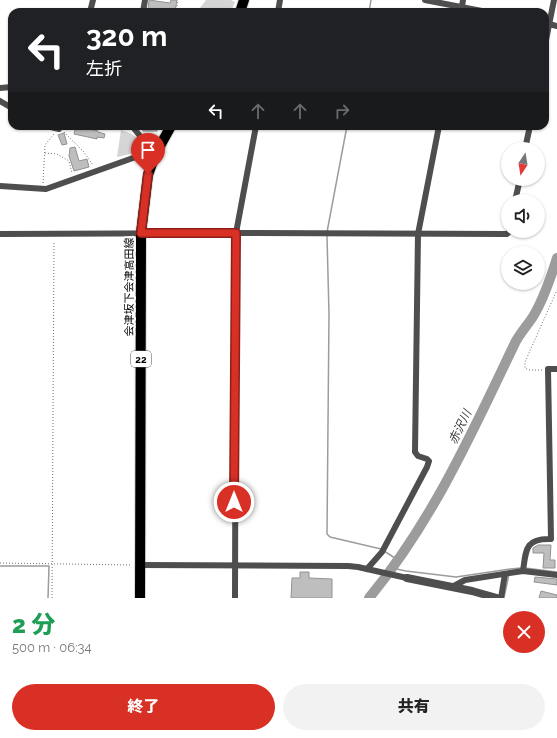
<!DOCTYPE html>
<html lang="ja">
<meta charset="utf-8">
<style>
body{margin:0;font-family:Raleway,"Noto Sans JP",sans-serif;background:#f2f2f2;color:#222;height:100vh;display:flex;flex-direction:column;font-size:15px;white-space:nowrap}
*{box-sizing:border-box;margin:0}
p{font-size:13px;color:#767676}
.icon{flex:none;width:22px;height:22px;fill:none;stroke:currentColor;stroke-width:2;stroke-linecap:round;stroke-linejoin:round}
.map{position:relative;height:598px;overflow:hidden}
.drawer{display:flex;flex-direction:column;background:#fff;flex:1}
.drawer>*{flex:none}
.banner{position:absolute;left:8px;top:8px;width:541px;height:122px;border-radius:12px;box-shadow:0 1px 3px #0004;background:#202124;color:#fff;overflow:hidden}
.needle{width:26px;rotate:192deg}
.buttons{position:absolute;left:501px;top:142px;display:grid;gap:8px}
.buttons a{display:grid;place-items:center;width:44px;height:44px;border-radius:50%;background:#fff;box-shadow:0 1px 3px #0004;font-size:20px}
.pin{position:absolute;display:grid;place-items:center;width:34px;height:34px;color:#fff;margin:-41px -17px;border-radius:50% 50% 50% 0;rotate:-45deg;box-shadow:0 0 4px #0007}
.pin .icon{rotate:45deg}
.me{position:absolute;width:44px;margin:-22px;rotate:0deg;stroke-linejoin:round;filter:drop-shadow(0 0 3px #0008)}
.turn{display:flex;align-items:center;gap:14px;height:84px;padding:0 12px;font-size:18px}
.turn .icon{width:52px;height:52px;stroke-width:2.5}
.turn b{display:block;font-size:28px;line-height:34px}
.lanes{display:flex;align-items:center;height:38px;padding:0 12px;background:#0003;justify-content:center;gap:20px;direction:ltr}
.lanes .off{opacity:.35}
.round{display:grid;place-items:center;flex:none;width:42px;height:42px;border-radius:21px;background:#f2f2f2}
.headline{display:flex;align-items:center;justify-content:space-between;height:68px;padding:0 12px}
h1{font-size:24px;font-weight:800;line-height:30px;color:#1e9e55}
.cta{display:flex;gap:8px;margin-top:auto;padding:8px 12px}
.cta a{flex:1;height:46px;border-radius:24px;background:#d93025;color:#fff;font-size:16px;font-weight:800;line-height:46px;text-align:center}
.cta a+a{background:#f2f2f2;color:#222}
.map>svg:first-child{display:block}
.green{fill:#d5d5d5}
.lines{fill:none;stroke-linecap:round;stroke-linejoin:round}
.stream{stroke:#9c9c9c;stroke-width:1.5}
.river{stroke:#9c9c9c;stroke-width:10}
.building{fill:#bebebe;stroke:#929292}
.primary-casing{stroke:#dbdbdb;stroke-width:12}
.path{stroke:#707070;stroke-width:1;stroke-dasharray:1 2;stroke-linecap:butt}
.minor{stroke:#4e4e4e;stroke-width:6}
.tertiary{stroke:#4e4e4e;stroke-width:8}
.primary{stroke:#000;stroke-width:10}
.route-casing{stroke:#8d1f18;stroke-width:10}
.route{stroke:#d93025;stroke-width:7}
.labels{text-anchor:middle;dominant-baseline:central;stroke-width:4;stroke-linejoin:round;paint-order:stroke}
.shield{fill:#fff;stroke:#4c4c4c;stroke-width:1}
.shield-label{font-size:10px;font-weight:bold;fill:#000}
.street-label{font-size:11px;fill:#000;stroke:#fff}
.water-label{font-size:12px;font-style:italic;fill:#3d3d3d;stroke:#fff}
</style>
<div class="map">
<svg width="557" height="598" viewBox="0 0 557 598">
<rect width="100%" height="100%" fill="#fff"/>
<g class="green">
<path d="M206,0H231L235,2L231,12H218L200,8Z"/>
<path d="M121,130C136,135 138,136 143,151L117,157Z"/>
</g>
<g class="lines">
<g class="stream">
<path d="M369,12L371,0"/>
<path d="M327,232L347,126"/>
<path d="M327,236L329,314L327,534L330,537L381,549"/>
<path d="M384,551L398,560"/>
<path d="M0,566H49L48,598"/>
<path d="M392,568L406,571L456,577L510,569L521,568"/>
<path d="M525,568L557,572"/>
<path d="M504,598L509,574"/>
</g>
<path class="river" d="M369,598C432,522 472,433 514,345C519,334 528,325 534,315C544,298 551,277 557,258"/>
</g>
<g class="building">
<path d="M149,0L170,3L171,0H177L175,12H160L148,10Z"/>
<path d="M70,126H85V128L98,131V132L105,134L104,138L97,137V139L74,134L75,130L77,129L70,128Z"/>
<rect x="143" y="126" width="14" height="5"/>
<path d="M64,133L67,144L62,145L58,135Z"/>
<path d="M75,147L79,161L87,159L89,167L74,171L69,156L70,148Z"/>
<path d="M538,545H551L550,560H555V568H543L544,553H533V548Z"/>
<path d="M300,572H309V578L332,579V598H291L292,578H300Z"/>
<path d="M535,577L557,579V585L534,582Z"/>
<path d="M541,591L557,595V598H539Z"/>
</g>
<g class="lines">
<g class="primary-casing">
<g id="primary">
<path d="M240,12L244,0"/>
<path d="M140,598L141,233L148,175L155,155L171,126"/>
</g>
</g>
<g class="path">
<path d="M176,12L178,0"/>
<path d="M64,132L83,151L93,165"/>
<path d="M45,153L57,154L69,161L72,173"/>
<path d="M43,183L45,145L54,134"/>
<path d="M542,370H529L525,368V362L557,290"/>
<path d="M0,563L131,565"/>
<path d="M52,598L54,241"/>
</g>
<g class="minor">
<path d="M425,0L487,12"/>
<path d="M90,12L93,0"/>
<path d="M143,12L145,0"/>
<path d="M278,12L280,0"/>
<path d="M461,12L463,0"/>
<path d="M545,23L557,26"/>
<path d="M545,45L554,0"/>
<path d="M0,88L12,87"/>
<path d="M0,101L12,108"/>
<path d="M47,126L59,129"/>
<path d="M132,126L140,136L147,153"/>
<path d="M525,149L530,126"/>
<path d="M0,186L46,189L147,153L155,155"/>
<path d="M515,201L520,179"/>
<path d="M0,234L236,233L507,234L510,231"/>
<path d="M140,565L348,566L358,567L407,578"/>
<path d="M367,569L382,552L427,467L429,461L427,459L418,456L415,452L418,234L439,126"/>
<path d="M523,571C526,550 525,538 551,539L548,369H557"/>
<path d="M452,587L465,580L523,571L557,575"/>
<path d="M235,598L236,233L256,126"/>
<path d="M501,598L505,574"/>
</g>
<path class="tertiary" d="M407,578L472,591L497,598"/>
<use href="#primary" class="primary"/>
</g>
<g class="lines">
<g class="route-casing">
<path id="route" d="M148,174L141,233H236L234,502"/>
</g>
<use href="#route" class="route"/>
</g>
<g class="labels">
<rect class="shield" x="131" y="351" width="20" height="16" rx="3"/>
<g class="shield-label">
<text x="141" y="359">22</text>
</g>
<g class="street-label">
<text transform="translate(129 287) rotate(-90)">会津坂下会津高田線</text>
</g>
<g class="water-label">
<text transform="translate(460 427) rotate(-64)">赤沢川</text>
</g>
</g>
</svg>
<div class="buttons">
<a><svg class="needle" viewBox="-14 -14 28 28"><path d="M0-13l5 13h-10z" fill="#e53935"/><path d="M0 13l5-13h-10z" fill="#767676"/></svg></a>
<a><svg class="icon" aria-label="sound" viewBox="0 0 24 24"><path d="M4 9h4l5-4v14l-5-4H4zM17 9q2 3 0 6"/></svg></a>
<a><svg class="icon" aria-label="layers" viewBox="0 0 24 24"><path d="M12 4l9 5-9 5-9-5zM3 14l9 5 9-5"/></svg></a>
</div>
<div class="pin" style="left:148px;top:174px;background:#d93025"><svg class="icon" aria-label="arrive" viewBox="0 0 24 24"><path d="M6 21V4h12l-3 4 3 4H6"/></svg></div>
<svg class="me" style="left:234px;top:502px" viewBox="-20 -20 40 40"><circle r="17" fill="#d93025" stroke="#fff" stroke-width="3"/><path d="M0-11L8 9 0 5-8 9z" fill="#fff"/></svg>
<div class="banner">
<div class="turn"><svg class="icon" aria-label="left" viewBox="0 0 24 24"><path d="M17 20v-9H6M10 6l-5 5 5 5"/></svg><div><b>320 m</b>左折</div></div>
<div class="lanes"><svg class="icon" aria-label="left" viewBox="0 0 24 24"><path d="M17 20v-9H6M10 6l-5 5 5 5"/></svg><svg class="icon off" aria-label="ahead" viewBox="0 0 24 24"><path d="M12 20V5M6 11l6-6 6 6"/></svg><svg class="icon off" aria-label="ahead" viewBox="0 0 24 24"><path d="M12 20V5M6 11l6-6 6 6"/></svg><svg class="icon off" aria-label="right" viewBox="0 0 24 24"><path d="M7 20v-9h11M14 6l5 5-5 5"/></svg></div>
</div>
</div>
<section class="drawer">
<div class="headline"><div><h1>2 分</h1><p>500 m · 06:34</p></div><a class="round" style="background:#d93025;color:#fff"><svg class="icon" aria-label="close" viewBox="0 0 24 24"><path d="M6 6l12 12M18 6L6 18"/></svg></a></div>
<div class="cta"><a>終了</a><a>共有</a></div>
</section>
